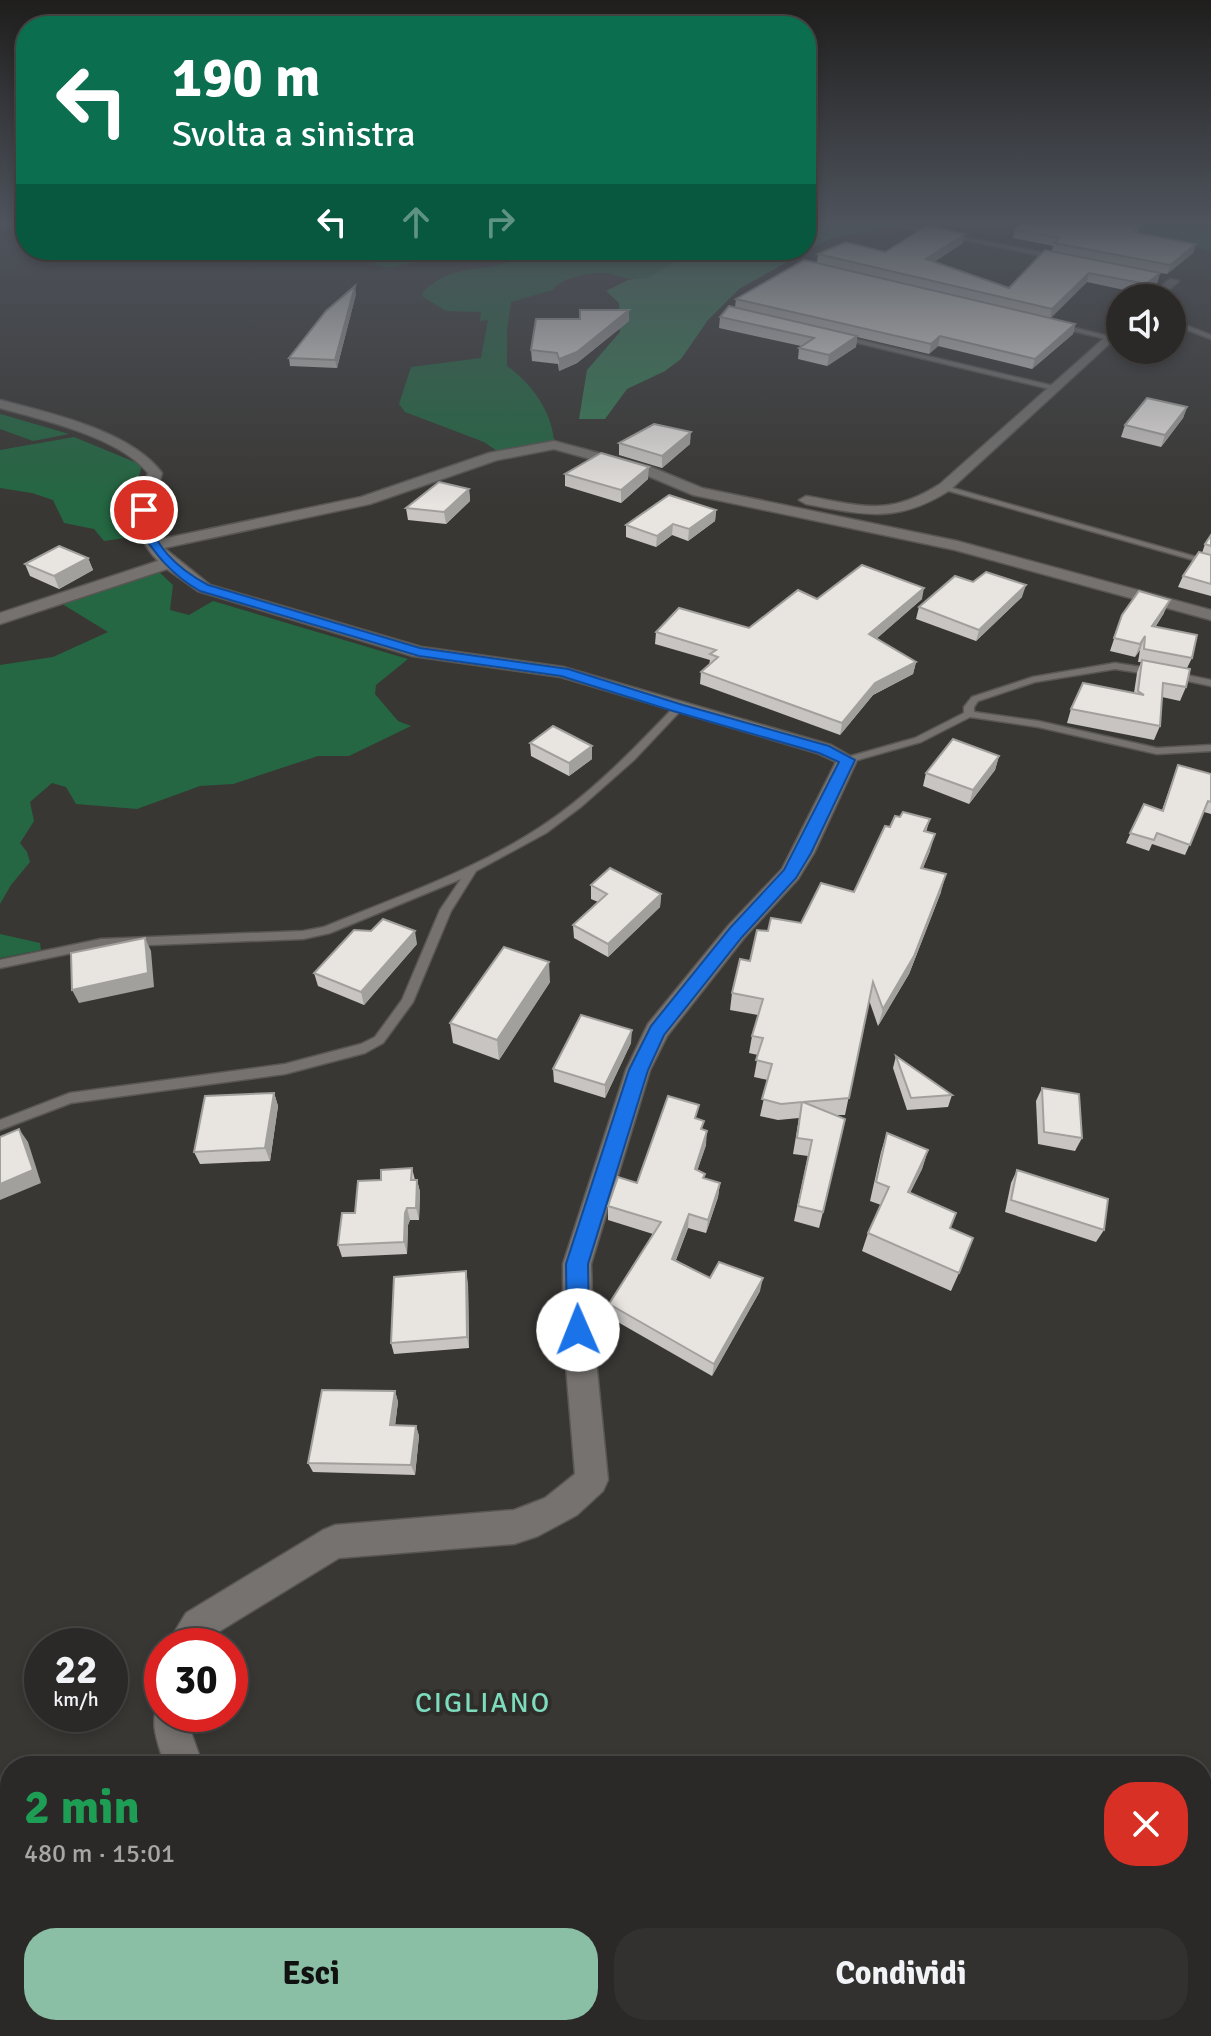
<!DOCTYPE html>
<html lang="it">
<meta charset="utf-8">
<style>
body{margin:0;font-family:Signika,sans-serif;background:#33312f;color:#f1f3f6;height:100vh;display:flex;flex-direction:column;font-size:30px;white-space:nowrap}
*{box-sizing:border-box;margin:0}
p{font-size:26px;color:#a6a6a7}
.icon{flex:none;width:44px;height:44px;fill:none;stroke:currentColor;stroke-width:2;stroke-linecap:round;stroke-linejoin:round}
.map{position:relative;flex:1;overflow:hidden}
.sheet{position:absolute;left:0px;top:1756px;width:1212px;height:280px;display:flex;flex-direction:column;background:#2b2927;border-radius:32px 32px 0 0;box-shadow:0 4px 12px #0003,0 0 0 2px #474544}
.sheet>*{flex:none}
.banner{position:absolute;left:16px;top:16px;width:800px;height:244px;border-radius:32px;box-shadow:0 4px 12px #0003,0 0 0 2px #474544;background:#0b6e4f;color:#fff;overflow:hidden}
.fabs{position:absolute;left:1106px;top:284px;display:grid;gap:16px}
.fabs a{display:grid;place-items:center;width:80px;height:80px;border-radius:50%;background:#2b2927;box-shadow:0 4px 12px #0003,0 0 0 2px #474544;font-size:40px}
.speed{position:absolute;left:24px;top:1628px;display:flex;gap:16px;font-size:40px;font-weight:700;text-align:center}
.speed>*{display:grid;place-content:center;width:104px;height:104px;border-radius:50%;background:#2b2927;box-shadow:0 4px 12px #0003,0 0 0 2px #474544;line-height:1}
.speed small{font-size:20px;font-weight:400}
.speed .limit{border:12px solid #d22;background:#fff;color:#111}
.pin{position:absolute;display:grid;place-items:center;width:68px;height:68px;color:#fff;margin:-34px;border:4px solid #fff;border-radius:50%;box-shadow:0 2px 8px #0007}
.me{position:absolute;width:88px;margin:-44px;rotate:359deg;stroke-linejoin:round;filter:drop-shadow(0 0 6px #0008)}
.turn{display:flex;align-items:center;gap:28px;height:168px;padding:0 24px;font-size:36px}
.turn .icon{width:104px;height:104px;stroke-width:2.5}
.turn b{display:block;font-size:56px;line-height:68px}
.lanes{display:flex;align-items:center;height:76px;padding:0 24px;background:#0003;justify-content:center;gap:40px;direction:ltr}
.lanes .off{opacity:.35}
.round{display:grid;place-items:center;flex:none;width:84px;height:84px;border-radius:32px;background:#33312f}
.summary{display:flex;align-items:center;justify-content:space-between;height:136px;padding:0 24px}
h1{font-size:48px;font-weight:700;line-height:60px;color:#1e9e55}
.primary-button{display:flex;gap:16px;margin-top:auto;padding:16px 24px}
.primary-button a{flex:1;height:92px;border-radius:32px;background:#8abfa5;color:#111;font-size:32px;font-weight:700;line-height:92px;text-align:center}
.primary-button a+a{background:#33312f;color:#f1f3f6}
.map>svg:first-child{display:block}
.green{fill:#246742}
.forest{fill:#387c55}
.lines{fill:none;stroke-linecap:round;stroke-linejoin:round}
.lane-casing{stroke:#595654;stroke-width:3}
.street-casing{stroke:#595654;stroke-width:3}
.lane{fill:#75726f;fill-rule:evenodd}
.street{fill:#75726f;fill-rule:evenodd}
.wall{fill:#c8c4c1}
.shaded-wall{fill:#a2a09d}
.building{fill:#e8e4e0;stroke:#a2a09d;stroke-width:2}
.route{fill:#1a73e8;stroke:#114b97;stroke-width:2}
.labels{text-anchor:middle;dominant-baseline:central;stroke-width:8;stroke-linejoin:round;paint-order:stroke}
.near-quarter-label{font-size:28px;letter-spacing:2px;fill:#7edcbe;stroke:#2f2d2a}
</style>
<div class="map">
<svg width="1211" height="2036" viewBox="0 0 1211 2036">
<rect width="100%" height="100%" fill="#393734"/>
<g class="green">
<path d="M1058,220H1211V251L1147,235Z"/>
<path d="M391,250H463L389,268L373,264L393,254Z"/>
<path d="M530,250H696C680,258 664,272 647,278C634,283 623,277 611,274C595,271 562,276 553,290L511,302L507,331V366C531,383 551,410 554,440L497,451L484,442L405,412L399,404L411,367L481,358L488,320L480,321L481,312L446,311L422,296L423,292C459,257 494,279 530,250Z"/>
<path d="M0,414L4,415L69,434L33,441L0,429Z"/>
<path d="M74,437L142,465L129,513L131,537L104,541L94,529L64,523L53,500L32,493L0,488V450Z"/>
<path d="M154,571L159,572L173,585L170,610L189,615L213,601L408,659L376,685L375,694L398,721L411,726L349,756H318L233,784L200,786L137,809L76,804L66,787L52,783L30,802L34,821L20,843L27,852L30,862L11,885L0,904V665L53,657L108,632L59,602Z"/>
<path d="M0,934L40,943L41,950L0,958Z"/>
</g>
<path class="forest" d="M825,220H926L828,239L739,289L708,320L681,359L665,371L627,389L605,419H579L587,370L620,332L619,303L606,291L628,280L647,278L696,250H806V222Z"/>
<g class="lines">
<g class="lane-casing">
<g id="lane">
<path d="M900,225L1056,255L1059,257L1056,259L902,227Z"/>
<path d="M1172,320L1211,335V339L1172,324Z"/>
<path d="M1059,324L1112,337L1113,338L1110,340L1057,327Z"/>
<path d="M843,336L1054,386L1057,388L1054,390L841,339Z"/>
<path d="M942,485L1211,561V565L942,489Z"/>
<path d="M1115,663L1154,669L1158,672L1154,675L1115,669L1035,682L978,701L974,707V712L1038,721L1157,748L1211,745V751L1157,754L1038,727L970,717L921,742L847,763L842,760L844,758L915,738L964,713V707L972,697L1033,677Z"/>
<path d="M1172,672L1211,680V686L1169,677V673Z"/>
<path d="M678,705L683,708L634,760L582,806L546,833L476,871L451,911L413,1002L383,1043L365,1053L285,1074L71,1103L0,1130V1120L70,1093L285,1064L361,1044L375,1037L402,1000L440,910L461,879L330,933L303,939L101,947L0,968V960L101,939L303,931L324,927C397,897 473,871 539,828C590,795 633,750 675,706Z"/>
</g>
</g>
<g class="street-casing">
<g id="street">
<path d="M1170,279L1179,281L1160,298H1147Z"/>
<path d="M1120,324V334L950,490C897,524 864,515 806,504L799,500L806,496C863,506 888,517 940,484Z"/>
<path d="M0,400C50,413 131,431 162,473L150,516L157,540L361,497L489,453L554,441L651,467L702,488L957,541L1211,610V620L955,550L693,495L641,473L554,449L497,460L370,504L164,548L210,585L421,647L563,667L831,745L857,760L814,853L798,879L744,938L667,1036L650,1070L591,1264L593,1330L608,1480L603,1491L577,1515L538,1536L514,1544L339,1558L210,1637L205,1646H166L186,1613L323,1530L335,1525L514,1510L545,1498L575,1474L563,1330V1264L626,1070L648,1024L728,926L782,869L836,762L817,753L561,677L413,656L198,591L167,569L0,624V613L158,561C131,533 133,508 148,473C119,437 43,420 0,408Z"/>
<path d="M162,1700V1714H190L191,1732L203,1766H165C159,1745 146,1718 162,1700Z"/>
<path d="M76,2026H120L116,2036H72Z"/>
</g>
</g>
<use href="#lane" class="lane"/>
<use href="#street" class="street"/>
</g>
<g class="wall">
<path d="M1140,225L1138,233L1196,244L1193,253L1167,274L1143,270L1160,273L1157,283L1143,294L1087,282L1050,318L1075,324L1073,334L1032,369L938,346L929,354L857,337L856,347L827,366L798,359L799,348L801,346L719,328L720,317L735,307L736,299L817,263L818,254L885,252L963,243L934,262L1009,288L1052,251L1053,246L1013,238L1015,229Z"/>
<path d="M356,294L337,368L290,366L289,358Z"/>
<path d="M629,321L577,363L559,371L558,364L532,361L531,350Z"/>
<path d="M1187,407L1183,418L1161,447L1121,437L1125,425Z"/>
<path d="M619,443L690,444L662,468L619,455Z"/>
<path d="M565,474L648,479L621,503L565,486Z"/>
<path d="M469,489L470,501L446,524L408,520L406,508Z"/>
<path d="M716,510L715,521L688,541L672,535L656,547L626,537V525Z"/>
<path d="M1211,535V596L1178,587L1183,576L1202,553L1205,544Z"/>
<path d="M88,558L93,570L59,589L30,576L25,564Z"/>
<path d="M973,582L1022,597L976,641L916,619L919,607Z"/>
<path d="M817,599H922L876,639L916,662L913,674L873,695L840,735L700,684L701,672L709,665L710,660L655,644L656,632L749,628Z"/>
<path d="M1164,613L1156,626L1192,658L1187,668L1186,687L1180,701L1162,697L1160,726L1154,740L1067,723L1071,709L1134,693L1137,673L1141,662H1138L1140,650L1135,657L1110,651L1122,615Z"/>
<path d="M530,743L592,746V759L569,776L531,756Z"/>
<path d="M999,756L995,770L969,804L923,786L926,773Z"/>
<path d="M1178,765L1211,774V814L1204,812L1185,855L1152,844L1149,851L1126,843L1144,804L1162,810Z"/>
<path d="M900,817L930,819L926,832L930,851L923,868L941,892L909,974L878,1026L869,1000L845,1115H837L823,1212L819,1228L794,1221L808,1156L793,1154L799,1118L778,1120L760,1116L768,1080L754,1077L758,1055L749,1053L752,1036L758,1015L730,1010L732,993L768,931L801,923L854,892L890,827Z"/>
<path d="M591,885L661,894L660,907L608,957L574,938L573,925L598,902L591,899Z"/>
<path d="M417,944L364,1005L318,986L314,973Z"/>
<path d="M550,982L499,1060L453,1043L450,1023Z"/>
<path d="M631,1043L605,1098L554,1082L553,1069Z"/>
<path d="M896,1056L952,1095L948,1107L907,1110L893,1068Z"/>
<path d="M1042,1088L1082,1138L1075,1151L1038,1144L1036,1101Z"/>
<path d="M274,1093L278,1106L270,1161L200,1164L194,1152Z"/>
<path d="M698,1119L703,1130L706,1145L697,1171L704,1178L720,1183L718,1197L706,1233L688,1228L676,1260L710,1278L760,1291L712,1376L609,1317V1304L653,1234L608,1220V1206L637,1183Z"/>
<path d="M887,1133L928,1150L922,1169L910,1193L950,1228L959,1273L951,1291L862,1251L868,1233L881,1205L870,1201L881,1152Z"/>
<path d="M412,1168L415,1180H417L420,1192L419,1220H410L408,1225L407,1254L342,1257L338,1245L355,1213L381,1180Z"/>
<path d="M1017,1170L1104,1230L1096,1242L1005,1212L1011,1183Z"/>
<path d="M468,1283L469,1348L394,1354L391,1343Z"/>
<path d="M395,1391L398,1402L395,1425L416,1426L419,1436L415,1475L313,1472L308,1463Z"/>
<path d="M1049,2026H1090L1102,2036H1045Z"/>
</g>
<g class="shaded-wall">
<path d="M965,234L963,243L924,268L926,259Z"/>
<path d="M1196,244L1193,253L1167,274L1170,265Z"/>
<path d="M1089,273L1087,282L1050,319L1052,309Z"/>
<path d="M1160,273L1157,283L1143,294L1146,284Z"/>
<path d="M355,286L356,294L337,368L335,360Z"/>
<path d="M629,310V321L577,363L559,371V359Z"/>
<path d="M1075,324L1073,334L1032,369L1035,359Z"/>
<path d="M857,336L856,347L827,366L829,355Z"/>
<path d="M940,336L938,346L929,354L931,344Z"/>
<path d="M1187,407L1183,418L1161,447L1165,435Z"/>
<path d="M691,432L690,444L662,468V456Z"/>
<path d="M649,467L648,479L621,503V490Z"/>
<path d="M469,489L470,501L446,524L444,512Z"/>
<path d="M716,510L715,521L688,541L689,529Z"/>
<path d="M673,524L672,535L656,547L657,536Z"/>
<path d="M88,558L93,570L59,589L54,576Z"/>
<path d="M1026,585L1022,597L976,641L979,630Z"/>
<path d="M924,588L922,599L867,647L869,634Z"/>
<path d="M1170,600L1164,613L1147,639L1152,626Z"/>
<path d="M1145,636L1140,650L1135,657L1140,644Z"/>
<path d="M916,662L913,674L873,695L840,735L842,723L875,683Z"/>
<path d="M592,746V759L569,776V763Z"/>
<path d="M999,756L995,770L969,804L973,790Z"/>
<path d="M935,834L930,851L916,885L921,868Z"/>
<path d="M946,874L941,892L909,974L878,1026L883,1009Z"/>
<path d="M661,894L660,907L608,957V944Z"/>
<path d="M415,931L417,944L364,1005L361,992Z"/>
<path d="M145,938L151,951L154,987L79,1003L72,990Z"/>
<path d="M549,962L550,982L499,1060L497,1040Z"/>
<path d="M632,1030L631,1043L605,1098V1085Z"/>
<path d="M274,1093L278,1106L270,1161L265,1148Z"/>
<path d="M19,1129L28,1142L41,1183L0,1200V1184Z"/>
<path d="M707,1131L706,1145L693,1183L695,1169Z"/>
<path d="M928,1150L922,1169L901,1210L908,1192Z"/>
<path d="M417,1180L420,1192L419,1220L416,1208Z"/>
<path d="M720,1183L718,1197L706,1233L708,1220Z"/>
<path d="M407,1208L410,1220L408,1225L407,1254L404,1242L405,1213Z"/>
<path d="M689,1214L688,1228L671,1272L672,1259Z"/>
<path d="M466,1271L468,1283L469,1348L467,1337Z"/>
<path d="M763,1278L760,1291L712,1376L714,1364Z"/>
<path d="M395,1391L398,1402L394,1435L390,1425Z"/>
<path d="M416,1426L419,1436L415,1475L411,1465Z"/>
</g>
<g class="building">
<path d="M1027,220H1107L1140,225L1132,232L1196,244L1170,265L1054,243L1060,238L1015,229Z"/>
<path d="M927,226L965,234L926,259L1009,288L1045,250L1160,273L1146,284L1089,273L1052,309L818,254L846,242L885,252Z"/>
<path d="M804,260L1075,324L1035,359L940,336L931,344L736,299Z"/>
<path d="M355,286L335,360L289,358L326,311Z"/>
<path d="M729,306L857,336L829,355L799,348L814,338L720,317Z"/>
<path d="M580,310H629L577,352L559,359L557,353L531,350L536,319H580Z"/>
<path d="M1147,398L1187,407L1165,435L1125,425Z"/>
<path d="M654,424L691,432L662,456L619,443Z"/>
<path d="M601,453L649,467L621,490L565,474Z"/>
<path d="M439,482L469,489L444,512L406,508Z"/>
<path d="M669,495L716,510L689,529L673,524L657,536L626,525Z"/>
<path d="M1211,535V546L1205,544Z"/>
<path d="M59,546L88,558L54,576L25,564Z"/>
<path d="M1199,552L1211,555V584L1183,576Z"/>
<path d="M862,565L924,588L869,634L916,662L875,683L842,723L701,672L718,657L710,654L716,650L656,632L679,608L749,628L798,590L817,599Z"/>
<path d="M986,572L1026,585L979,630L919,607L955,576L973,582Z"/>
<path d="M1139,591L1170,600L1152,626L1197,635L1192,658L1144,649L1145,636L1140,644L1114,638L1122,615Z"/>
<path d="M1142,660L1190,669L1186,687L1163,683L1160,726L1071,709L1083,683L1144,695L1138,691Z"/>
<path d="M553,726L592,746L569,763L530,743Z"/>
<path d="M953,739L999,756L973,790L926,773Z"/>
<path d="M1178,765L1211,774V802L1208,801L1190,845L1157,833L1154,840L1130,833L1144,804L1163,811Z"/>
<path d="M903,812L930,819L924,831L935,834L921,868L946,874L914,956L883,1009L873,982L849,1098L803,1102L845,1119L823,1212L798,1206L812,1140L797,1138L802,1102L781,1104L762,1099L772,1064L756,1060L763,1038L752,1036L763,999L732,993L740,959L750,961L757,930L768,931L771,918L801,923L821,883L854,892L885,826L890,827L895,816L900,817Z"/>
<path d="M610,868L661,894L608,944L573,925L607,894L591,885Z"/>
<path d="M383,919L415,931L361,992L314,973L354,930L371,931Z"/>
<path d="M145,938L148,973L72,990L71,953Z"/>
<path d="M504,947L549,962L497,1040L450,1023Z"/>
<path d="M581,1015L632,1030L605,1085L553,1069Z"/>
<path d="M896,1056L952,1095L911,1098Z"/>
<path d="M1042,1088L1079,1094L1082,1138L1044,1132Z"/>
<path d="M274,1093L265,1148L194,1152L205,1096Z"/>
<path d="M668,1096L699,1105L695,1118L704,1121L701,1129L707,1131L695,1169L705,1174L703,1178L720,1183L708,1220L689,1214L672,1259L710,1278L719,1262L763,1278L714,1364L609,1304L661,1222L608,1206L618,1177L637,1183Z"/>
<path d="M19,1129L33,1170L0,1184V1137Z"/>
<path d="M887,1133L928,1150L908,1192L956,1213L950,1228L973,1238L959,1273L868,1233L889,1187L876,1182Z"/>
<path d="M412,1168L411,1180H417L416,1208H407L405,1213L404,1242L338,1245L342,1213H355L358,1181L381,1180V1170Z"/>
<path d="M1017,1170L1108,1199L1104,1230L1011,1200Z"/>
<path d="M466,1271L467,1337L391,1343L394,1277Z"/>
<path d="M322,1390L395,1391L390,1425L416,1426L411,1465L308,1463Z"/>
<path d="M1064,2026H1090L1102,2036H1060Z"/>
</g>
<linearGradient id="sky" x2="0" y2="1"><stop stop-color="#1f1e1d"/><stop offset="0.44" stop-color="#4e535c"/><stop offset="1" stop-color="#4e535c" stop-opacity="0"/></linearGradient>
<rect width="1211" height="505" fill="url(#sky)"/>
<path class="route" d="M140,508L150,510C148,544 180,570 208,585L420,648L568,669L683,705L829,746L855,760L811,853L796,878L742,937L676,1020L664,1035L648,1070L588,1264L589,1330L586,1337L578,1340L570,1337L567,1330L566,1264L629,1070L651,1026L730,928L784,870L839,762L819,753L673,711L561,676L419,656L200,591C170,574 156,554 137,527Z"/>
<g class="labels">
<g class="near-quarter-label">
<text x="483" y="1703">CIGLIANO</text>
</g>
</g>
</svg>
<div class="fabs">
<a><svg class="icon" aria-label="sound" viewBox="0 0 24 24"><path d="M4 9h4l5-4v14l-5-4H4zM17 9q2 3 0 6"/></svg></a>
</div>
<div class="speed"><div>22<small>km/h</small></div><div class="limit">30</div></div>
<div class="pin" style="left:144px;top:510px;background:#d93025"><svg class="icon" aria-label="arrive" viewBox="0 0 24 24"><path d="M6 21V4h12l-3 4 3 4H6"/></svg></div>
<svg class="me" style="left:578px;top:1330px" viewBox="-20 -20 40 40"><circle r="19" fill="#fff"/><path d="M0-13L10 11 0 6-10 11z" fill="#1a73e8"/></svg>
<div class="banner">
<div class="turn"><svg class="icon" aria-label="left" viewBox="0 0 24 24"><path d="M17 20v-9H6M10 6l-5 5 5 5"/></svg><div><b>190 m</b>Svolta a sinistra</div></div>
<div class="lanes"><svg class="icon" aria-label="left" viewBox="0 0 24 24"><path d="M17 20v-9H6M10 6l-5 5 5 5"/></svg><svg class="icon off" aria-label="ahead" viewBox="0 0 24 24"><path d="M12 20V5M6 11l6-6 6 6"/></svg><svg class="icon off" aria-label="right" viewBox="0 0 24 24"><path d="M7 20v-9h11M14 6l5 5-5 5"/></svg></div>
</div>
<section class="sheet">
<div class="summary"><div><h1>2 min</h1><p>480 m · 15:01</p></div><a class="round" style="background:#d93025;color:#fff"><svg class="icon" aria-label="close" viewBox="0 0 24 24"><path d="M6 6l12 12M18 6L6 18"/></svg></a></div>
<div class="primary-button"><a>Esci</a><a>Condividi</a></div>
</section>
</div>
